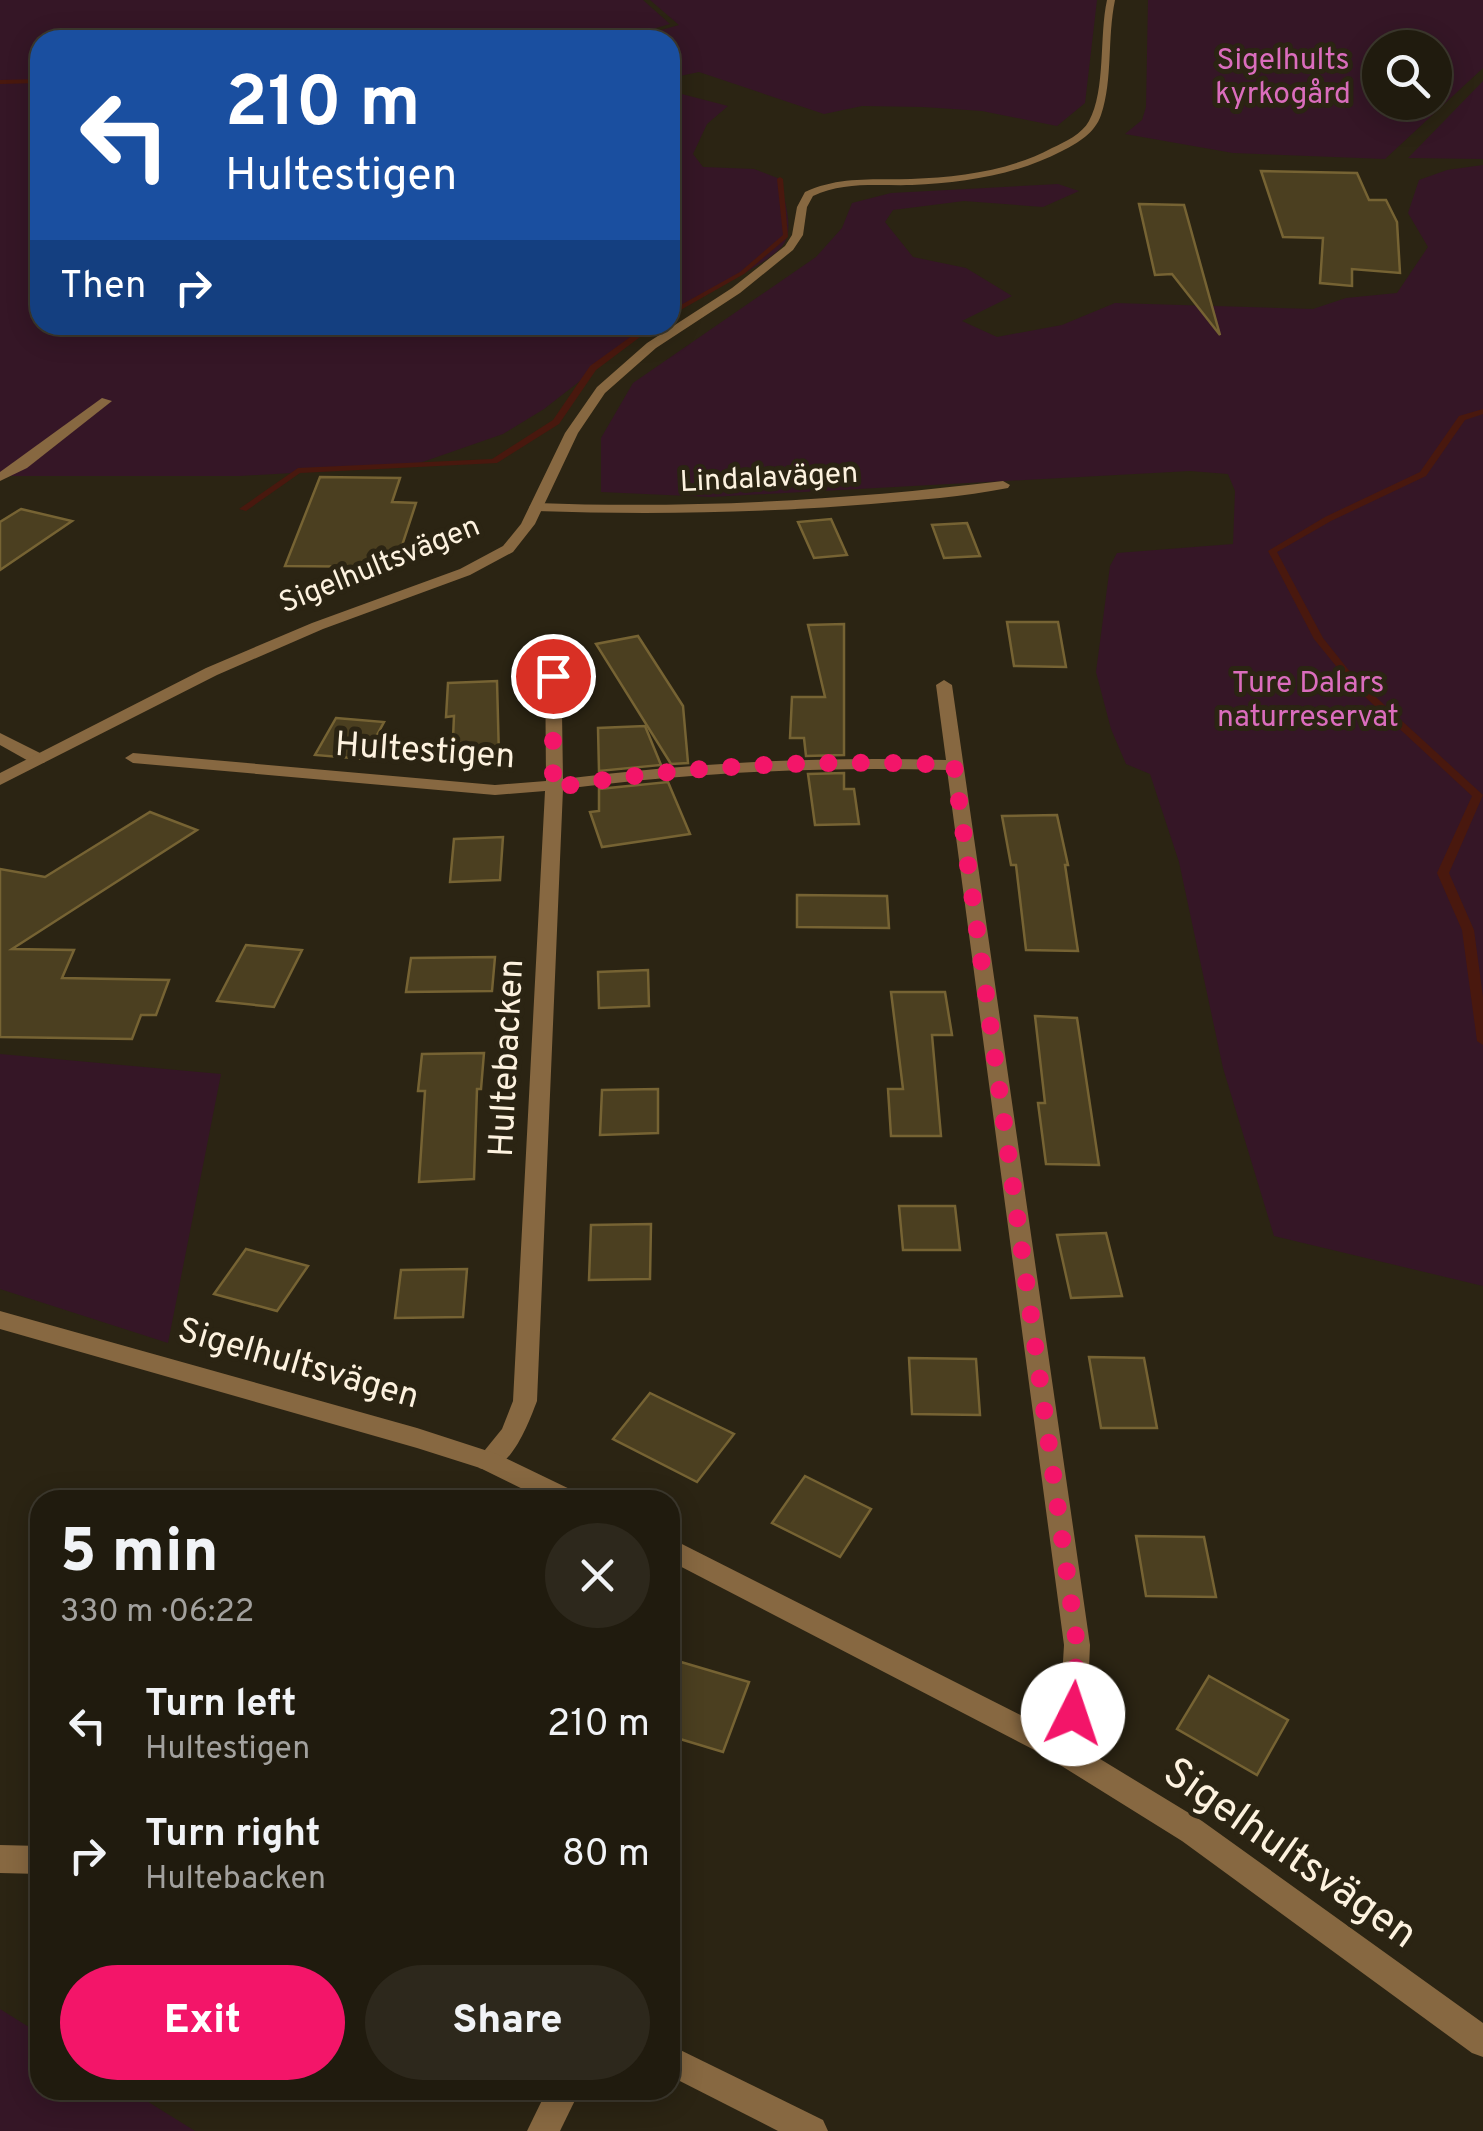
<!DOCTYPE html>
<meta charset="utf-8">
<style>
body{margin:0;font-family:Overpass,sans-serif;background:#2d281c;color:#f1f3f6;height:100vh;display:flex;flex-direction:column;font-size:38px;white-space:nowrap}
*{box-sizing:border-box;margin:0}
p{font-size:32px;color:#a2a19e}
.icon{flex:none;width:55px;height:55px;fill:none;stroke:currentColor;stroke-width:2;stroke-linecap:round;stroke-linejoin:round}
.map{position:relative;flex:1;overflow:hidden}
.panel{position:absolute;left:30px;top:1490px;width:650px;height:610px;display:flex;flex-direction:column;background:#201b0e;border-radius:30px;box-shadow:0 5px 25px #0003,0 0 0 2px #3d392e}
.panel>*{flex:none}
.hud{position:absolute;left:30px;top:30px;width:650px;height:305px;border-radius:30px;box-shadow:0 5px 25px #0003,0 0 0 2px #3d392e;background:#1a4fa0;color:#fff;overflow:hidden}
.tools{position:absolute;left:1362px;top:30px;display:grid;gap:20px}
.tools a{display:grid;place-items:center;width:90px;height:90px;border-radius:50%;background:#201b0e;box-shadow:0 5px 25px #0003,0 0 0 2px #3d392e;font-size:50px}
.pin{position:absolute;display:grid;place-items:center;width:85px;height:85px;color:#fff;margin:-42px;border:5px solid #fff;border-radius:50%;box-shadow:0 2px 10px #0007}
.me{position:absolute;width:110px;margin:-55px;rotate:4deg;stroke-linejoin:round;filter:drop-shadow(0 0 8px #0008)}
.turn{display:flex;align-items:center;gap:35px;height:210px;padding:0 30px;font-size:45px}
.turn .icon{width:130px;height:130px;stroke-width:2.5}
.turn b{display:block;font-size:70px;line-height:85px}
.then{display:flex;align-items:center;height:95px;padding:0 30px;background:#0003;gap:20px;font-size:38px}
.round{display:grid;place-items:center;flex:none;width:105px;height:105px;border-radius:52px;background:#2d281c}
.overview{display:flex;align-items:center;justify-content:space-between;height:170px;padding:0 30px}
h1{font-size:60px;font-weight:800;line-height:75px}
.primary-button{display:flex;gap:20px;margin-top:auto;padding:20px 30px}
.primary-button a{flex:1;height:115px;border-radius:60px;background:#f31569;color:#fff;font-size:40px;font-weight:800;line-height:115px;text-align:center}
.primary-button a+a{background:#2d281c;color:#f1f3f6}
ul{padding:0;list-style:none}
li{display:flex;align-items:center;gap:30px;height:130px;padding:0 30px}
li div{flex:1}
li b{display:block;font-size:38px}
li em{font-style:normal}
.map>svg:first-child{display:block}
.green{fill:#351626;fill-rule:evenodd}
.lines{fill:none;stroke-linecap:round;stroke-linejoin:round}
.stream{fill:#49180e;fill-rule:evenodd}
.building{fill:#4b3f20;stroke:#766333;stroke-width:2.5}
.minor{fill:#876841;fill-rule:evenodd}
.tertiary{fill:#876841;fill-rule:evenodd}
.route{stroke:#f31569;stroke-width:18;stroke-dasharray:0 32.4}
.labels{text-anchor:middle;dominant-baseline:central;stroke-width:10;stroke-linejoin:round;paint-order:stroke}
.far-park-label{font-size:30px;fill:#db6dbd;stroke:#2b2413}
.far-street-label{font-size:30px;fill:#fdf2df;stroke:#2b2413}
.street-label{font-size:35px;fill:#fdf2df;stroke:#2b2413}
.near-street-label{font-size:42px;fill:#fdf2df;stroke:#2b2413}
</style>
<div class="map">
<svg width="1483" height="2131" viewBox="0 0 1483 2131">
<rect width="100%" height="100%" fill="#2b2413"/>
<g class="green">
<path d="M0,0H643L670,24L615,40H40V325H652L544,409L503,434L411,466L240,476H0Z"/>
<path d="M650,0H1097L1085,103L1057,126L982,111L923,107L862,106L824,114L699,72L670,78V40H626L679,25Z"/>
<path d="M1148,0H1483V68L1385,159L1233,153L1125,134L1142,120L1146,107ZM1380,48H1435V102H1380Z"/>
<path d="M1483,81V159L1408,158L1411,155Z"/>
<path d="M670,91L728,106L707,124L693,154L703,167L754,169L780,179C783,196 794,226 785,242C771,266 696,295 670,312Z"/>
<path d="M1483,165V1286L1274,1236L1223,1068L1179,862L1150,774L1126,764L1111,729L1096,672L1110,566L1117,553L1233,544L1235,491L1228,474L1190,471L711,497L601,492V438L633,383L816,257L842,228L852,203L891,193L1058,184L1079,191L1043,207L964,201L893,210L885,222L913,257L966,268L1012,296L962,321L997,337L1062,325L1115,303L1313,309L1346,298L1397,293L1428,247L1408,213L1419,180L1447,170Z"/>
<path d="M0,1054L221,1074L168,1343L0,1289Z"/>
<path d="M0,2009L40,2034V2090H129L195,2131H0Z"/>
</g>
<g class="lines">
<g class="stream">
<path d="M40,79V83L0,84V80Z"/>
<path d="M780,177L783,179L788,237L744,274L670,316V311L740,272L783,235L777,179Z"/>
<path d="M647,325H656L596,370L559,424L497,463L300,473L246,511L239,509L298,468L492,459L553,420L590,366Z"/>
<path d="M1483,409V414L1465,420L1426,476L1331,521L1277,552L1323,638L1355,678L1483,795L1449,873L1474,930L1483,997V1045L1477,1041L1462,930L1437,873L1472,796L1349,682L1314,639L1268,551L1325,517L1420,472L1459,416Z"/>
</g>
</g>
<g class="building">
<path d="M1261,171L1357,173L1369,200H1386L1397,222L1400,273L1352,269V286L1320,283L1323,238L1283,237Z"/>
<path d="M1139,204L1184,205L1220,335L1172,274L1155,275Z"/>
<path d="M320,477L400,478L392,502L416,503L395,567L285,566Z"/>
<path d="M21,509L72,521L0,570V522Z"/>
<path d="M831,519L847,555L814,558L798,522Z"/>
<path d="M967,523L980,556L944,558L932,525Z"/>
<path d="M1007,622H1058L1066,667L1014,666Z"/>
<path d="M844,624V755L806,756L804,738H790L792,697H825L808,625Z"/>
<path d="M638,636L683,706L688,763L671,764L596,644Z"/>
<path d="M497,681L499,757L452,760L454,716L446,717L448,683Z"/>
<path d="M336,718L384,722L364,759L315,755Z"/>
<path d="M645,726L661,765L599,771L598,728Z"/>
<path d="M844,773V789H854L859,824L815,825L808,774Z"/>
<path d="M668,782L690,834L602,847L590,812L599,811V789Z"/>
<path d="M150,812L197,830L12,949L74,950L62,978L169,980L156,1015H141L132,1039L0,1037V869L45,877Z"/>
<path d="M1057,815L1068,865H1065L1078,951L1026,950L1016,865H1011L1002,816Z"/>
<path d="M503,837L500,880L450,882L454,839Z"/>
<path d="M797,895L887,896L889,928L797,927Z"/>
<path d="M246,945L302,950L274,1007L217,1001Z"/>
<path d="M495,957L492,991L406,992L411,958Z"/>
<path d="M648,970L649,1006L599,1008L598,972Z"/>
<path d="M891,992H945L952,1035H932L941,1136H891L888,1089H903Z"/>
<path d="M1035,1016L1077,1018L1099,1165L1046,1164L1038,1103H1045Z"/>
<path d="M484,1053L481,1089H477L474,1179L419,1182L425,1091H418L422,1054Z"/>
<path d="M658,1089V1133L600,1135L602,1090Z"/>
<path d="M899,1206H955L960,1250H903Z"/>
<path d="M651,1224L650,1279L589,1280L591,1225Z"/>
<path d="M1106,1233L1122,1296L1071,1298L1057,1235Z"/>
<path d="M246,1249L308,1266L277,1311L214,1294Z"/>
<path d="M467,1269L463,1317L395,1318L401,1270Z"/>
<path d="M1089,1357L1144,1358L1157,1428H1101Z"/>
<path d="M909,1358L976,1359L980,1415L912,1414Z"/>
<path d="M650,1393L734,1434L697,1482L613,1439Z"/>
<path d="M805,1476L871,1509L840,1557L772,1523Z"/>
<path d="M1136,1536L1204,1537L1216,1597L1146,1596Z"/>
<path d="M681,1662L749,1682L723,1752L670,1736V1691Z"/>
<path d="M1209,1676L1288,1720L1257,1775L1177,1729Z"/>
</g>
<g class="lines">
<g class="minor">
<path d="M102,398L112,401L27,468L0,481V472Z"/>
<path d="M1003,481L1010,485L1008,488C963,497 917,500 871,504C760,513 648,515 536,511L529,507L536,503C693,509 847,500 1003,481Z"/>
<path d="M553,641L561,646L563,779C691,763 817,756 946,760L936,685L944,680L952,685L1090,1645L1087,1713L1064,1755L1054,1759L1044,1755L1040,1746L1060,1711L1064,1645L947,770C818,766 691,773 563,789L537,1401C529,1422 509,1478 479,1468L476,1461L502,1429L513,1401L545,791L495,795L133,763L125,758L133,753L495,785L546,781L545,646Z"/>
<path d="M0,733L44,755L46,759L44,763H32L0,745Z"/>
<path d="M0,1845L40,1846V1874L0,1873Z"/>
<path d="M670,2045L823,2120L828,2131H778L670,2076Z"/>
<path d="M547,2090H580L560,2131H527Z"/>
</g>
<g class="tertiary">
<path d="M1107,0H1115C1107,38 1113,79 1101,115C1095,133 1078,143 1062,151C1016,175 963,183 912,185C878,186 844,181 813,196L807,207L803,235L793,250L740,293L656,348L605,393L578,433L535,524L513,552L470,575L323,629L217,675L0,785V773L206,668L312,623L460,569L503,546L521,524L565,433L597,387L647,343L732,288L785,246L792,235L797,207L805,192C839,176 874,180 911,179C959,177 1009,171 1052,148C1065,142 1082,134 1089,121C1106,90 1099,36 1107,0Z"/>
<path d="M0,1311L417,1428L497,1454L578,1493L581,1500H545L480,1468L417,1448L0,1329Z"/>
<path d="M670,1538L1064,1737L1202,1821L1483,2023V2057L1472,2053L1182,1841L1044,1755L670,1561Z"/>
</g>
</g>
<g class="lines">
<path class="route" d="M553,676V788C685,765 820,759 954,765L1077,1645L1073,1714"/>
</g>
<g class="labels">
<g class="far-park-label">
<text x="1283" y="61">Sigelhults<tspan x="1283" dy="34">kyrkogård</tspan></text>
<text x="1308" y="684">Ture Dalars<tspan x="1308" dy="34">naturreservat</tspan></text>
</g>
<g class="far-street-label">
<text transform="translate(769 479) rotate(-3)">Lindalavägen</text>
<text transform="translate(380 566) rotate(-22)">Sigelhultsvägen</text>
</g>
<g class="street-label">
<text transform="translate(425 752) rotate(4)">Hultestigen</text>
<text transform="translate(508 1058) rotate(-87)">Hultebacken</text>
<text transform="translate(298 1365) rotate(16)">Sigelhultsvägen</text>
</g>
<g class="near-street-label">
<text transform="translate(1289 1855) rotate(35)">Sigelhultsvägen</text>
</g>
</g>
</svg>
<div class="tools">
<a><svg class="icon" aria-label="search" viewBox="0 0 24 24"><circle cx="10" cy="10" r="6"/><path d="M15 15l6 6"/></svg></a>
</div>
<div class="pin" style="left:553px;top:676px;background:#d93025"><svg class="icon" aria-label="arrive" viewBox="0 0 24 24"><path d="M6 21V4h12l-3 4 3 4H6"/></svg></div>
<svg class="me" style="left:1073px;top:1714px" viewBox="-20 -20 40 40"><circle r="19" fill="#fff"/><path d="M0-13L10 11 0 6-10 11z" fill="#f31569"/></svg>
<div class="hud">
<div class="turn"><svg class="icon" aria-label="left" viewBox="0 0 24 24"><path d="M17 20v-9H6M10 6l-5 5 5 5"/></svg><div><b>210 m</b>Hultestigen</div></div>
<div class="then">Then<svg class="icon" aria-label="right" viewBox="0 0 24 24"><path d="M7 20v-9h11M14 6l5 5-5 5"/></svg></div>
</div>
<section class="panel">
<div class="overview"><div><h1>5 min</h1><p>330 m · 06:22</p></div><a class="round"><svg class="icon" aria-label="close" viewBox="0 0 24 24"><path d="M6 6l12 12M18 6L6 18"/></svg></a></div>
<ul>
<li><svg class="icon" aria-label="left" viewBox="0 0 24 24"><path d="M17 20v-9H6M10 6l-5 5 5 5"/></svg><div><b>Turn left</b><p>Hultestigen</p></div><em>210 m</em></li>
<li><svg class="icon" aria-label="right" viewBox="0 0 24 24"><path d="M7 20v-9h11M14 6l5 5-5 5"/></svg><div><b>Turn right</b><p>Hultebacken</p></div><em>80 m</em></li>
</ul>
<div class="primary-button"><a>Exit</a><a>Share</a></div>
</section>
</div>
